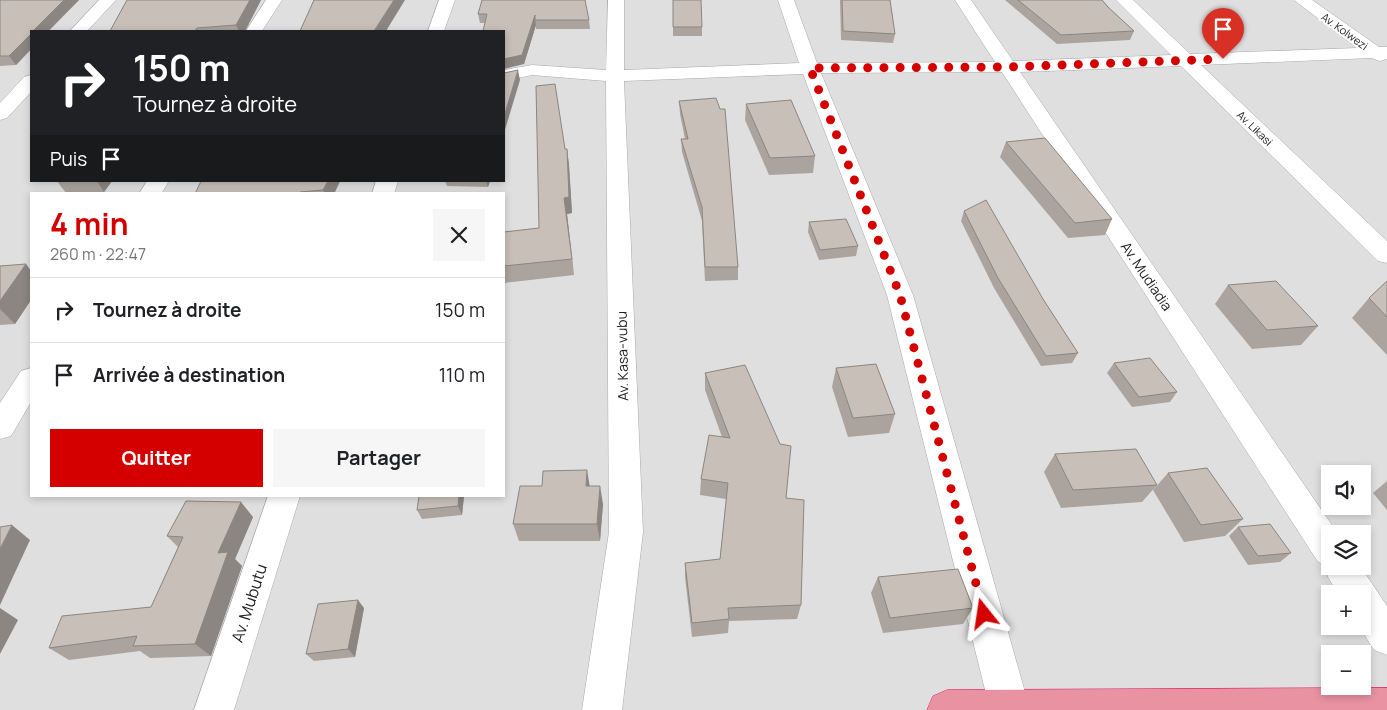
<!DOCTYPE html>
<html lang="fr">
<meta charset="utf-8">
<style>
body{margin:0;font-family:Manrope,sans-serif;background:#f6f6f6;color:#202124;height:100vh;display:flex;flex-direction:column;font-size:19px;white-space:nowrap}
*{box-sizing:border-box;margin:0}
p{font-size:16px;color:#757577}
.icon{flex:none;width:28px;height:28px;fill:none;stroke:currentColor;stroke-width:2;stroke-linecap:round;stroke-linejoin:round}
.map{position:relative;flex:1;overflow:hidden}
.drawer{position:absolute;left:30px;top:192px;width:475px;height:305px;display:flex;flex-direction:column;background:#fff;border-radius:0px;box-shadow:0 2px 8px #0003}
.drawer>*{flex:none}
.hud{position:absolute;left:30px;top:30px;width:475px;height:152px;border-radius:0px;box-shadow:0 2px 8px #0003;background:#202124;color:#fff;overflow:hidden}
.buttons{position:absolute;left:1321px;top:465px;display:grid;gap:10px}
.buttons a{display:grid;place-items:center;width:50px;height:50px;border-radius:0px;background:#fff;box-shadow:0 2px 8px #0003;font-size:25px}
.pin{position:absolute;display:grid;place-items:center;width:42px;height:42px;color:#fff;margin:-51px -21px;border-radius:50% 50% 50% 0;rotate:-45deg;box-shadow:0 0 5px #0007}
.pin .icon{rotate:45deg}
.me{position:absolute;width:55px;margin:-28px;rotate:345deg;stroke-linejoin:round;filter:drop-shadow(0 0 4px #0008)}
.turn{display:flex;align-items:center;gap:18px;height:105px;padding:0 20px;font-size:22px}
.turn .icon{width:65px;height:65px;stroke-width:2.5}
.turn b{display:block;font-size:35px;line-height:42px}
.then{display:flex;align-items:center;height:48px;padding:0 20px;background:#0003;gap:10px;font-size:19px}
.round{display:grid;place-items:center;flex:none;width:52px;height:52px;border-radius:0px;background:#f6f6f6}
.overview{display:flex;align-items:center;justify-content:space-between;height:85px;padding:0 20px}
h1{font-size:30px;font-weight:700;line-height:38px;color:#d40000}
.action{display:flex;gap:10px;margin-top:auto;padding:10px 20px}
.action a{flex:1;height:58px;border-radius:0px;background:#d40000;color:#fff;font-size:20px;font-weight:700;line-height:58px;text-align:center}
.action a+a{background:#f6f6f6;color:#202124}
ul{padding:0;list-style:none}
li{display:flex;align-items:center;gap:15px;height:65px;padding:0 20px;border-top:1px solid #e0e0e0}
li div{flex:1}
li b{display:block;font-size:19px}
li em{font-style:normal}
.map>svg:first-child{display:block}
.residential{fill:#e0dfdf;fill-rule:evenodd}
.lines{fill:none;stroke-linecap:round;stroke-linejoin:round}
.street-casing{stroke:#a9a9a9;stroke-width:1}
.highway-casing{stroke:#dc2a67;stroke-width:1}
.street{fill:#fff;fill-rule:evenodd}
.highway{fill:#e892a2;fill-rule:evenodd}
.wall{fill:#aba49e}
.shaded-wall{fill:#8b8681}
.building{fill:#c7bfb8;stroke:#8b8681}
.route{stroke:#d40000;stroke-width:9;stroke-dasharray:0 16.2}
.labels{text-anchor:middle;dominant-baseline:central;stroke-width:4;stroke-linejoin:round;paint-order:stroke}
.far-street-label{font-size:11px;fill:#222;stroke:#fff}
.street-label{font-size:14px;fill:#222;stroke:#fff}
.near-street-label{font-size:16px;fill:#222;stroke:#fff}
</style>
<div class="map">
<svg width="1387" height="710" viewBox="0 0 1387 710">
<rect width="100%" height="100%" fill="#f2efe9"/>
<path class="residential" d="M0,0H1387V710H0ZM31,31H504V181H31ZM31,194H504V496H31ZM1330,474H1362V506H1330ZM1330,534H1362V566H1330ZM1330,594H1362V626H1330ZM1330,654H1362V686H1330Z"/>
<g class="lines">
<g class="street-casing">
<g id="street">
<path d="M99,0H116L87,31H70Z"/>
<path d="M266,0H282L262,31H246Z"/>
<path d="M439,0H455L444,31H428Z"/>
<path d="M608,0H624V70L799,63L778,0H794L817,63L995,62L955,0H971L1013,61L1171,55L1116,0H1133L1190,54L1357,48L1294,0H1312L1379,47H1387V59L1380,61L1371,58L1201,65L1387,241V263L1378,261L1181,66L1020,72L1338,534H1330V566H1360L1387,606V655L1374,650L1359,626H1362V594H1338L1328,577L1324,564L1318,562L1002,72L821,73L913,295L1030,710H990L887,295L803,74L624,81L643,532L622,710H582L609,532L606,81L532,75L504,81V70L532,65L606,70Z"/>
<path d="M31,75V92L7,118L0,120V103L24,77Z"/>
<path d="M147,181H169L161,194H139Z"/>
<path d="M376,181H398L394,194H372Z"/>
<path d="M31,368V402L11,436L0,439V403L21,371Z"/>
<path d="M268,496H300L234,710H194Z"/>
</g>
</g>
<g class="highway-casing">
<path id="highway" d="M1387,688V710H927L933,696L947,690Z"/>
</g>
<use href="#street" class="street"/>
<use href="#highway" class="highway"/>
</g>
<g class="wall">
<path d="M0,0H79L16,65L0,66Z"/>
<path d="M127,0H261L245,31H110Z"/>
<path d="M482,0L589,20L590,29H536V25L524,64L485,23H480L478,14Z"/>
<path d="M673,0L702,27V36H673Z"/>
<path d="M840,0H890L895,34L893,43L841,40Z"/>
<path d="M1005,0H1102L1109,8L1134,31L1130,40L1057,44Z"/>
<path d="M679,101L738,267V280L705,281L702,221L682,152L681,139H685L680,114Z"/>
<path d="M746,104L815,156L813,173L769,175L745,120Z"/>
<path d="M1006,142L1112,219L1105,235L1068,238L1000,157Z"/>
<path d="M565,149H567L569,165L572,213L567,214L574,275L504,283V232L539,228Z"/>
<path d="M57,181H112L104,192L66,193Z"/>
<path d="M340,181L334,194H195Z"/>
<path d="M445,181H490L488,187L447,186Z"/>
<path d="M964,211L1043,299L1078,353L1072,363L1041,366L994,288L961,221Z"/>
<path d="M809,222L858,246L856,256L819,260L808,232Z"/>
<path d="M26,264L31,271V300L15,324L0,325V266Z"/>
<path d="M1387,281V355L1352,318L1369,298Z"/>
<path d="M1228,285L1318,326L1301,345L1252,349L1215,304Z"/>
<path d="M1114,363L1177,392L1170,402L1132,407L1107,373Z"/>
<path d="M836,368L895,414L889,433L848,437L832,387Z"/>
<path d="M705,373L786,498L801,605L797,619L729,621L728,633L692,637L685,577V563L720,559L726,499L700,495L701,479L722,437L705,390Z"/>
<path d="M1055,454L1157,485L1142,502L1061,508L1044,472Z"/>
<path d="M1168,473L1243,519L1225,536L1184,542L1153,490Z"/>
<path d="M1387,481V510L1373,493Z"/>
<path d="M590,486L603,504L600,541H519L513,524Z"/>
<path d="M464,496L462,515L422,519L417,510Z"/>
<path d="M253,517L235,559L242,566L211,656L150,658L140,651L69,660L49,648L151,607L178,547L167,536Z"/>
<path d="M1238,527L1291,553L1280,562L1248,565L1229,536Z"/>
<path d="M878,577L973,608L963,624L883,633L871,593Z"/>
<path d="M364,608L355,657L314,661L306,654Z"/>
</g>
<g class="shaded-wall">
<path d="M64,0H79L48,31H33Z"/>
<path d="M250,0H261L245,31H239L236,25Z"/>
<path d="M394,0H405L386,31H374Z"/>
<path d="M535,15L536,25L524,64L504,69V59Z"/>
<path d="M31,34V49L16,65L9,56Z"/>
<path d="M518,70L520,80L504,133V117Z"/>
<path d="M567,149L569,165L572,213L567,214L574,275L564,198Z"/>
<path d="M97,181H112L104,192Z"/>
<path d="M328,181H340L334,194H325L323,190Z"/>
<path d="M486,181H490L488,187Z"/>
<path d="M26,264L31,271V300L15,324L0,309V301Z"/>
<path d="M587,470L590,488L586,486Z"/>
<path d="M600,486L603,504L600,541L597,524Z"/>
<path d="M459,496H464L462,515L458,506Z"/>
<path d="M241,502L253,517L235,559L242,566L211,656L195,644L218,553Z"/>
<path d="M12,525L30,540L0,605V549Z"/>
<path d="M358,600L364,608L355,657L348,649Z"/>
<path d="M0,608L18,620L0,654Z"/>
</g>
<g class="building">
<path d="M0,0H64L33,31H31V34L9,56H0Z"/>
<path d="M127,0H250L236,25L197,28L195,31H110Z"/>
<path d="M314,0H394L374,31H300Z"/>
<path d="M482,0H585L589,20H535V15L522,55L504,59V31H483L487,14H478Z"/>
<path d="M673,0H701L702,27H673Z"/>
<path d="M842,0H890L895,34L843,31Z"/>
<path d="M1018,0H1102L1109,8L1134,31L1061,35Z"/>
<path d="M518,70L504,117V73Z"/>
<path d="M555,84L565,149H567L569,197L564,198L572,259L504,266V232L539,228L536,86Z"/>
<path d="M716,98L720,109H725L738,267H705L702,207L681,139H688L679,101Z"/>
<path d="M791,100L815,156L770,158L746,104Z"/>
<path d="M1045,138L1112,219L1075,223L1006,142Z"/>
<path d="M201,181H328L323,190L300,192V194H195Z"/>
<path d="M986,200L1043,299L1078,353L1046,356L998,278L964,211Z"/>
<path d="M846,219L858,246L820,250L809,222Z"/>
<path d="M26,264L0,301V266Z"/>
<path d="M1276,281L1318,326L1267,330L1228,285Z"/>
<path d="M1387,281V317L1369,298Z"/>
<path d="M1150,358L1177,392L1139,397L1114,363Z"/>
<path d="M876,364L895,414L853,418L836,368Z"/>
<path d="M745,365L780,444L791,446L786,498L804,500L801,605L728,608L729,619L692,623L685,563L720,559L728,483L701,479L709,435L730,438L705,373Z"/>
<path d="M1136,449L1157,485L1073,490L1055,454Z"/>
<path d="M1207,468L1243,519L1201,525L1168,473Z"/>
<path d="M587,470L586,486H600L597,524H513L520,486H542L543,471Z"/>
<path d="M419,496H459L458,506L417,510Z"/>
<path d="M186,501L241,502L218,553L228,552L195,644L133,646L137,636L49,648L62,616L151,607L183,537L167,536Z"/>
<path d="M1270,524L1291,553L1258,556L1238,527Z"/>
<path d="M12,525L0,549V527Z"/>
<path d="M958,569L973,608L890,618L878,577Z"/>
<path d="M358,600L348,649L306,654L318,604Z"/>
</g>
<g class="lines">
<path class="route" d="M984,614L900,295L810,68L1008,67L1223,59"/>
</g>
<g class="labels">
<g class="far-street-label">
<text transform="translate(1345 31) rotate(36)">Av. Kolwezi</text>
<text transform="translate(1255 128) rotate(44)">Av. Likasi</text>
</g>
<g class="street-label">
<text transform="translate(1147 276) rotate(56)">Av. Mudiadia</text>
<text transform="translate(622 356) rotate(-91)">Av. Kasa-vubu</text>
</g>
<g class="near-street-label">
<text transform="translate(249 603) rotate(-72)">Av. Mubutu</text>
</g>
</g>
</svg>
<div class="buttons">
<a><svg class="icon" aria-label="sound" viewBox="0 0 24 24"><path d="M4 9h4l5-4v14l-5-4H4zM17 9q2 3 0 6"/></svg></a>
<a><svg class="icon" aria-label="layers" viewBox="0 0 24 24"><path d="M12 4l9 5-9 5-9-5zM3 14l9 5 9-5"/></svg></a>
<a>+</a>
<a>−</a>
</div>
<div class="pin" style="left:1223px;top:59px;background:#d93025"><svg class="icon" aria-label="arrive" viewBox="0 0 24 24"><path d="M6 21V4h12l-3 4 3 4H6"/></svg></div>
<svg class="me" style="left:984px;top:614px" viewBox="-20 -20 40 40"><path d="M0-17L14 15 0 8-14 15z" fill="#d40000" stroke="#fff" stroke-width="4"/></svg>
<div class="hud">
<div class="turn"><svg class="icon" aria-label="right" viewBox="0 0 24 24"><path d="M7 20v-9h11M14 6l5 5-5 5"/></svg><div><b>150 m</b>Tournez à droite</div></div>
<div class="then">Puis<svg class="icon" aria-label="arrive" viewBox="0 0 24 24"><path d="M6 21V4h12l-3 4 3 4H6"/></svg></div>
</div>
<section class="drawer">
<div class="overview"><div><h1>4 min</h1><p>260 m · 22:47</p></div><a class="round"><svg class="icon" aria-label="close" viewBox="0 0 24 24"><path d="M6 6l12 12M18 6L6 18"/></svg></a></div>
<ul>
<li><svg class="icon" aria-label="right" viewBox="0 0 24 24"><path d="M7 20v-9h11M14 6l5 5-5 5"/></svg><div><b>Tournez à droite</b></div><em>150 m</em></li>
<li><svg class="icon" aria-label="arrive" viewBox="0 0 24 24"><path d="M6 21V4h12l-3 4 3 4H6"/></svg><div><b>Arrivée à destination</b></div><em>110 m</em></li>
</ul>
<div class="action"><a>Quitter</a><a>Partager</a></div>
</section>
</div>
